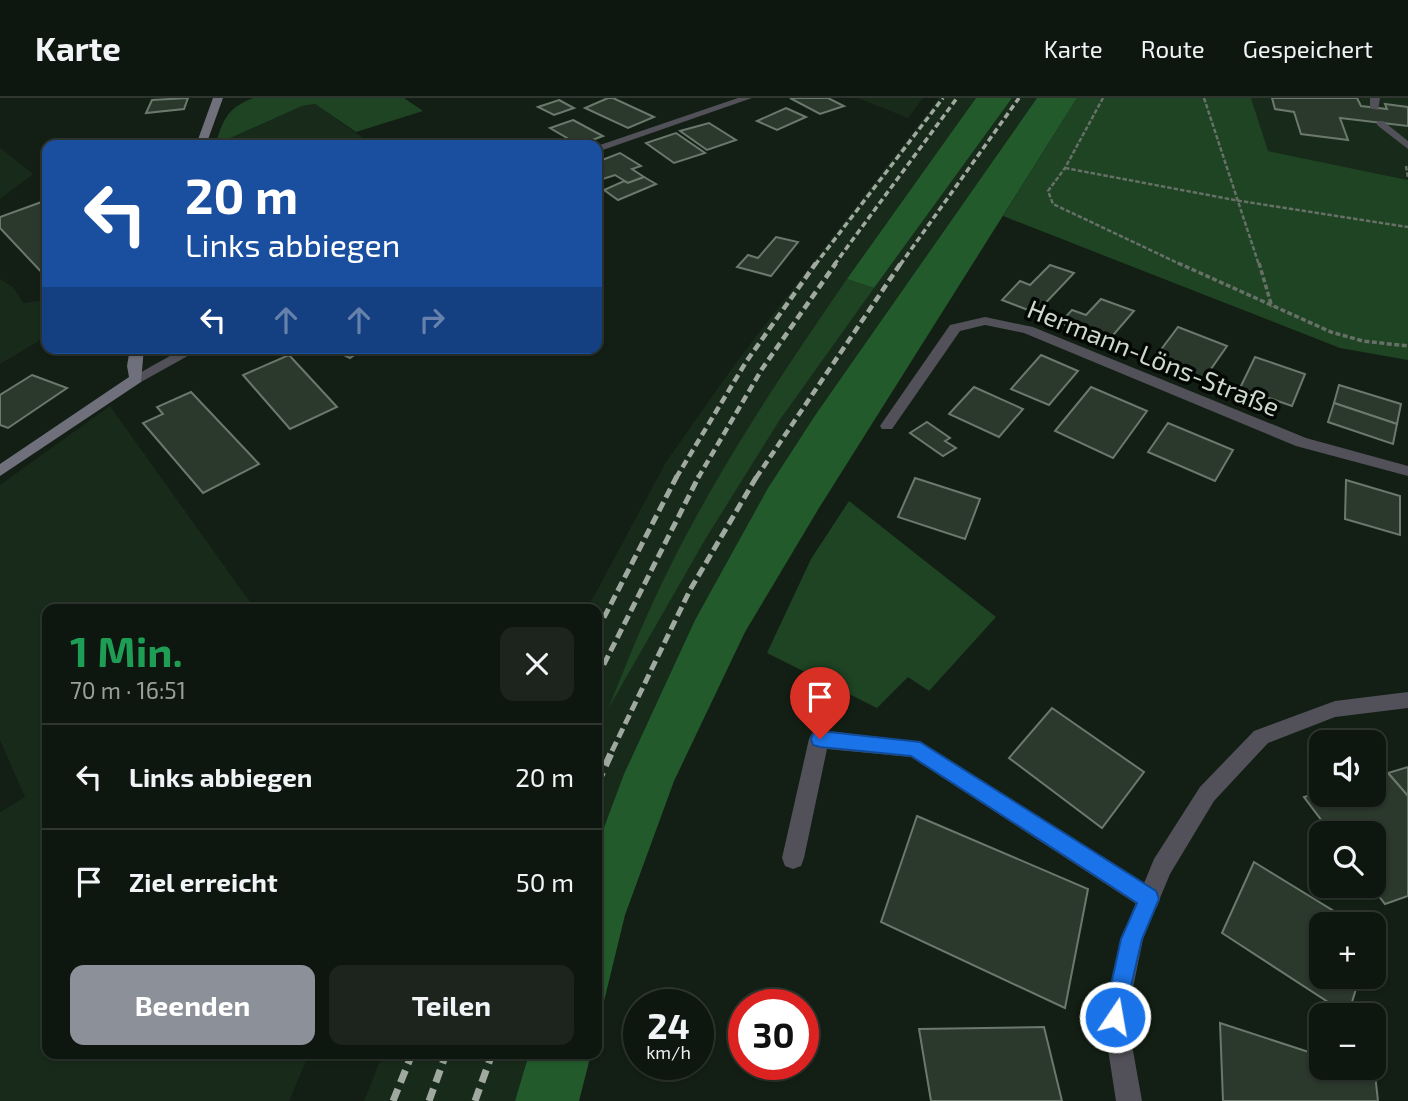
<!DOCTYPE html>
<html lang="de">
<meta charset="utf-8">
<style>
body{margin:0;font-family:"Exo 2",sans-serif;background:#1c241d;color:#f1f3f6;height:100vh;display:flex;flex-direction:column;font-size:26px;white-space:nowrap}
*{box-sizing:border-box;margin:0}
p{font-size:23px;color:#9b9f9e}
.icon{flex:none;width:38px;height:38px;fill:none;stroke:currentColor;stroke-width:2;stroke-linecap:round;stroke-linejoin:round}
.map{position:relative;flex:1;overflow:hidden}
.drawer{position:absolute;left:42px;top:506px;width:560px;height:455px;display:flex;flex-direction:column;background:#0e170f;border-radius:14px;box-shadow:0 2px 5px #0004,0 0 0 2px #2e362f}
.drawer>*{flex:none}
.hud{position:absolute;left:42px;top:42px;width:560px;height:214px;border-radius:14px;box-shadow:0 2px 5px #0004,0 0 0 2px #2e362f;background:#1a4fa0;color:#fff;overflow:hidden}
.buttons{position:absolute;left:1309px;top:632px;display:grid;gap:14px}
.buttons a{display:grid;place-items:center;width:77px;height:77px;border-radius:14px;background:#0e170f;box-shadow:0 2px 5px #0004,0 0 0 2px #2e362f;font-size:35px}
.speed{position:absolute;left:623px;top:891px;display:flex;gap:14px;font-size:35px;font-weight:700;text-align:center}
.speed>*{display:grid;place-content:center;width:91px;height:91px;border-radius:50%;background:#0e170f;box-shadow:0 2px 5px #0004,0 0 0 2px #2e362f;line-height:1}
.speed small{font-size:18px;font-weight:400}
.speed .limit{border:10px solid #d22;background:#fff;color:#111}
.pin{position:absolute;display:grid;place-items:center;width:60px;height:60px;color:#fff;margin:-72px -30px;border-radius:50% 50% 50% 0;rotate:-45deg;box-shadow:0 0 7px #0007}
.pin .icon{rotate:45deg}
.me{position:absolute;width:77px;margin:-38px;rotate:12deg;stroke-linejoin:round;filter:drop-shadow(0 0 5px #0008)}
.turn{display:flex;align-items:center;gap:24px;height:147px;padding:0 28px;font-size:32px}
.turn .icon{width:91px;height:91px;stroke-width:2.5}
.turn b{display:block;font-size:49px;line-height:60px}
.lanes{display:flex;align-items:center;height:66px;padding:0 28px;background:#0003;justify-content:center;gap:35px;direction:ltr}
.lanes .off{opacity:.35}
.round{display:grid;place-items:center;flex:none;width:74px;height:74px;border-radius:14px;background:#1c241d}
.summary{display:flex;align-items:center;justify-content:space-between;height:119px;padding:0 28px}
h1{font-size:42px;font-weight:700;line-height:52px;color:#1e9e55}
.cta{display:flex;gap:14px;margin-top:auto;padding:14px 28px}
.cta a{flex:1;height:80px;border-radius:14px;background:#8c9099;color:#fff;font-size:28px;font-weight:700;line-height:80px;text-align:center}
.cta a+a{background:#1c241d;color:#f1f3f6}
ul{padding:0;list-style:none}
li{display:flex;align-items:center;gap:21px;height:105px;padding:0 28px;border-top:2px solid #2e362f}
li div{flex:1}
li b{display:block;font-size:26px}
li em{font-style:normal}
header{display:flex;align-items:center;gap:42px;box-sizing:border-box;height:98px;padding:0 35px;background:#0e170f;border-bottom:2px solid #2e362f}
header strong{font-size:33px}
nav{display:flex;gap:38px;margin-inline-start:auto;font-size:24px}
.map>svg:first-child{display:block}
.built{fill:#182a1a}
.green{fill:#1e4423}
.forest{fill:#235a2b}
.building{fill:#2b382c;stroke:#6a796b;stroke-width:2}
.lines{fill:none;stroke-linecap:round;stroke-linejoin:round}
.path-far1{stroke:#667066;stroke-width:2.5;stroke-dasharray:4.5 2;stroke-linecap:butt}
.path{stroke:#667066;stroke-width:3.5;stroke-dasharray:5 2.5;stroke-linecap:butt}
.lane{fill:#525159;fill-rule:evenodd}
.street{fill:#525159;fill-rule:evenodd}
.secondary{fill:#706f7c;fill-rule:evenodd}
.rail-far3{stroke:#a0a9a0;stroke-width:3.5;stroke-dasharray:6 3.5;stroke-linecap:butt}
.rail-far2{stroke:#a0a9a0;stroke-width:4.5;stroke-dasharray:8 4.5;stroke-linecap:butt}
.rail-far1{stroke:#a0a9a0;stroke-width:5;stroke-dasharray:10 5;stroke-linecap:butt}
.rail{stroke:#a0a9a0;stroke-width:7;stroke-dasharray:13 7;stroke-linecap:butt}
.route{fill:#1a73e8;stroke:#114b97;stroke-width:2}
.labels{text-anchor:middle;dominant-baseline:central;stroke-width:7;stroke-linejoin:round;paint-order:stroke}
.street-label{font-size:26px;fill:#cfd7cf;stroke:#040804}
</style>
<header>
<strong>Karte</strong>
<nav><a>Karte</a><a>Route</a><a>Gespeichert</a></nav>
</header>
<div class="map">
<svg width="1408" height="1003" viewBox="0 0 1408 1003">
<rect width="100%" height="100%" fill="#131f14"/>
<g class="built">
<path d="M858,0H923L908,20Z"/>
<path d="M939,0H976L848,181L874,190L1012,0H1037L816,316L768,390L695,522L624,676L597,748V511H587L666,364L735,266Z"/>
<path d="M1251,0H1408V82L1267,53Z"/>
<path d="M315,6L373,47H215L302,8Z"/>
<path d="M0,50L33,76L0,101Z"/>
<path d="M0,181L13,189L23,205L47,202V238L0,266Z"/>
<path d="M110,308L255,511H47V956H309L289,1003H0V714L25,699L0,642V387Z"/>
<path d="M383,956H529L515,1003H364Z"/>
</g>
<g class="green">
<path d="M253,0H404L423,13L356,34L315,6L302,8L215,47C224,21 226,11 253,0Z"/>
<path d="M1077,0H1251L1268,53L1408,82V262L1340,250L1003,118Z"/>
<path d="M847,181L874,190L779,323L706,440L608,611C623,575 637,538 654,502C706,389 776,284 847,181Z"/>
<path d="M849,403L996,519L929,593L908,579L877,610L767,555L811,461Z"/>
</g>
<g class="forest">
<path d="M976,0H1012L874,190L847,181Z"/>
<path d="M1037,0H1077L819,410L745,534L674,683L625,817L597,932V748L624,676L695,522L768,390L816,316Z"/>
<path d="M529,956H591L579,1003H515Z"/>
</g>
<g class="building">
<path d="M188,0L184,11L146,15L152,2Z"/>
<path d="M608,0H613L654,19L628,30L585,10Z"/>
<path d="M790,0H828L844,8L820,16Z"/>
<path d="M1272,0H1357L1361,8L1387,11L1385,6L1408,9V28L1340,20L1348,42L1301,36L1294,14L1275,11Z"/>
<path d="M559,2L574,10L554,17L538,9Z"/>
<path d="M786,10L806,19L777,32L757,23Z"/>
<path d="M573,22L603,38L579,47L550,30Z"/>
<path d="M709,25L736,42L707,52L680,33Z"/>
<path d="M676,35L705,55L674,65L646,45Z"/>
<path d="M620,55L641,68L632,71L644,79L628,85L615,77L603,81L597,77V64Z"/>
<path d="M644,79L656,86L618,102L604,92L624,83L628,85Z"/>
<path d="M47,102V180L0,130V119Z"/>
<path d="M776,139L798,144L771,178L737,169L748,157L758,160Z"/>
<path d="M1050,167L1074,175L1036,215L1002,202L1020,183L1030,187Z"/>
<path d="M1101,201L1134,213L1108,243L1060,225L1072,212L1086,217Z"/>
<path d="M1178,229L1227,248L1204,281L1154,261Z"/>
<path d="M330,250H364L350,260Z"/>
<path d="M289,257L337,309L290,331L243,277Z"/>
<path d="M1041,257L1078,273L1049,307L1011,291Z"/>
<path d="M1255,259L1305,276L1292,308L1240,290Z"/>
<path d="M32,277L67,290L8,330L0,327V297Z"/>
<path d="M1339,287L1401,306L1397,326L1334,305Z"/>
<path d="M974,289L1023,311L999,339L949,316Z"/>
<path d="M1091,289L1147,313L1113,360L1055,333Z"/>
<path d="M191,294L259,366L203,395L143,325L163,316L157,309Z"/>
<path d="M1334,305L1397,326L1393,346L1328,324Z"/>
<path d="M927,324L950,340L945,343L956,350L943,358L910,335Z"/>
<path d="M1168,325L1233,352L1215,383L1148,354Z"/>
<path d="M915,380L980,401L965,441L898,419Z"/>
<path d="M1346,382L1400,398V437L1345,421Z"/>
<path d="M1052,610L1144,674L1102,730L1009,660Z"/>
<path d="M1408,669V698L1388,675Z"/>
<path d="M1388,675L1408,698V798L1385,806L1371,788H1374V735H1331L1304,699L1321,694V696H1374V679Z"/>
<path d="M917,718L1088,791L1065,910L881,824Z"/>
<path d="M1254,764L1355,826H1321V878H1360L1348,917L1222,835Z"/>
<path d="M1220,925L1321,958V970H1355L1375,976L1378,1003H1223Z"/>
<path d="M1044,929L1062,1003H931L919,931Z"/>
</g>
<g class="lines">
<g class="path-far1">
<path d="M1103,0L1065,70L1048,93L1053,106L1182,167"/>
<path d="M1204,0L1259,167"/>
<path d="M1406,68L1408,80"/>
<path d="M1065,70L1240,103L1408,129"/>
</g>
<g class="path">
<path d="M1178,165L1331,234L1363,243L1408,248"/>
<path d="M1259,165L1272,209"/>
</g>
<g class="lane">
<path d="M1370,0H1380L1378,12L1370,10Z"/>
<path d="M1377,23H1383L1408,43V51L1377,27Z"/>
<path d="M819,632L921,644L1157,793L1160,801L1157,809L1149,812L1141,809L911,659L827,651L804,760L801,768L793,771L785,768L782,760L809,641L812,635Z"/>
</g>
<g class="street">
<path d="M738,0H752L597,54V48Z"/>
<path d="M985,219L1033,229L1306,340L1408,368V378L1296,348L1024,235L985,227L960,233L892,331H882L880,328L882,325L950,227Z"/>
<path d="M184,250H202L141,284H131L129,281Z"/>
<path d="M1408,594V610L1335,619L1268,645L1214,703L1170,776L1143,841L1127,919L1142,1003H1116L1103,919L1121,841L1154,761L1200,689L1254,633L1335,603Z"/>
</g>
<g class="secondary">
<path d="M213,0H223L206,47H196Z"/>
<path d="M130,250H144L141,284L0,378V366L129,279L127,268Z"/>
</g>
<g class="rail-far3">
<path d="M815,167L943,0"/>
<path d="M834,167L957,0"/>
<path d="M900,167L1019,0"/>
</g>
<g class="rail-far2">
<path d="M676,380L746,264L816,165"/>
<path d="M698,380L762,271L836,165"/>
<path d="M756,380L901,165"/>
</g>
<g class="rail-far1">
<path d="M597,533L677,378"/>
<path d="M597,580L699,378"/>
<path d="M612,653L690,492L757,378"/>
</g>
<g class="rail">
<path d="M597,686L613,651"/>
<path d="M393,1003L412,956"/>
<path d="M429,1003L446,956"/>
<path d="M475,1003L492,956"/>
</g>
</g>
<path class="route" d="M820,633L920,644L1156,793L1159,801L1142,841L1122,927L1115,930L1107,927L1104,919L1121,841L1137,805L911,658L820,649L813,647L811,641L813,636Z"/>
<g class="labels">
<g class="street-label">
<text transform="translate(1154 259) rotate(22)">Hermann-Löns-Straße</text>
</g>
</g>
</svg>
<div class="buttons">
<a><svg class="icon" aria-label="sound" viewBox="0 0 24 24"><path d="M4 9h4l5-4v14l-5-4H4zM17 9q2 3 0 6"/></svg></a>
<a><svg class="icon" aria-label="search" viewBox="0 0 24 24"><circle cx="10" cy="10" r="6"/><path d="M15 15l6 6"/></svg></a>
<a>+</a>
<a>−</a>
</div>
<div class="speed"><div>24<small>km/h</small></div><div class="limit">30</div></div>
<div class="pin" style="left:820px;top:641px;background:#d93025"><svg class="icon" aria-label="arrive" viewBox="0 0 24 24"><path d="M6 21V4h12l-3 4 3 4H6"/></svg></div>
<svg class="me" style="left:1115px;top:919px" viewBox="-20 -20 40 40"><circle r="17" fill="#1a73e8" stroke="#fff" stroke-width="3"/><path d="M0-11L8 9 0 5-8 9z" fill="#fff"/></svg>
<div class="hud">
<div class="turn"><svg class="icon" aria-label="left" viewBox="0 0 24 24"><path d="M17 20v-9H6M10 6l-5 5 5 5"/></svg><div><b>20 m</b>Links abbiegen</div></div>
<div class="lanes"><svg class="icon" aria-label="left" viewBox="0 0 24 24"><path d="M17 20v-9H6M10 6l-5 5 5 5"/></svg><svg class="icon off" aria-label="ahead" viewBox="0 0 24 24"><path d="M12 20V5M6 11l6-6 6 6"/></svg><svg class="icon off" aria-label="ahead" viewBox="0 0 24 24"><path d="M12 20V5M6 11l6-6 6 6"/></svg><svg class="icon off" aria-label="right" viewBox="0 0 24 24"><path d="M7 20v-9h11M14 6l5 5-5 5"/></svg></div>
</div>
<section class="drawer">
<div class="summary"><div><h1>1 Min.</h1><p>70 m · 16:51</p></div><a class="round"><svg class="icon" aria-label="close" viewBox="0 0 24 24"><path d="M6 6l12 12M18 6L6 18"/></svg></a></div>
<ul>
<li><svg class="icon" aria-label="left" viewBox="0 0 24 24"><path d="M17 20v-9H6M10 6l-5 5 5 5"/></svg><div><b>Links abbiegen</b></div><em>20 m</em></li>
<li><svg class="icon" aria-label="arrive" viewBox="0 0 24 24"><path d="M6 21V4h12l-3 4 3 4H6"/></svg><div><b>Ziel erreicht</b></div><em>50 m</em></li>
</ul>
<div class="cta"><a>Beenden</a><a>Teilen</a></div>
</section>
</div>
